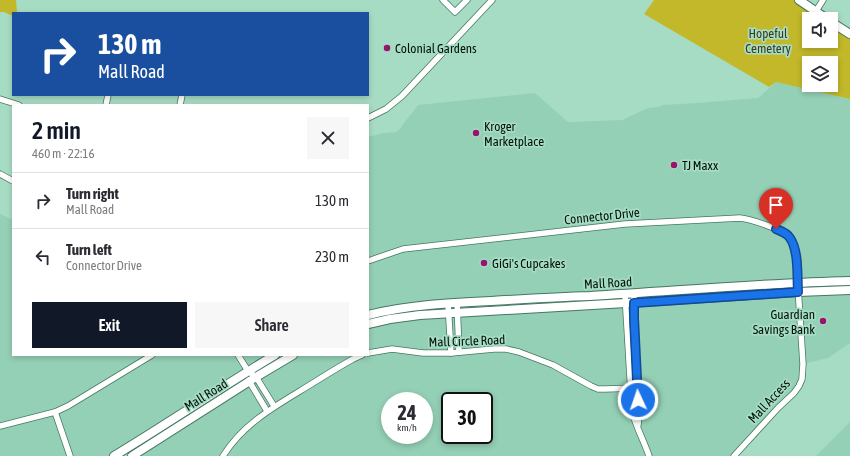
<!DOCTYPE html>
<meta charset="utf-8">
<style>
body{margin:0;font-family:"Asap Condensed",sans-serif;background:#f7f7f7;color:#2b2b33;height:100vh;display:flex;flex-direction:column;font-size:15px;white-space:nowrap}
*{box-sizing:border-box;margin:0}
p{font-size:13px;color:#7c7c81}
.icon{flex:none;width:22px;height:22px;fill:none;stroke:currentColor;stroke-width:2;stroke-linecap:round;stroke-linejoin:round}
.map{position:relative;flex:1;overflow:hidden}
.drawer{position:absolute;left:12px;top:104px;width:357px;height:252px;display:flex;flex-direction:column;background:#fff;border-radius:0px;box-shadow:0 2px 6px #0003}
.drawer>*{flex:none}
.banner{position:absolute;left:12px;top:12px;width:357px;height:84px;border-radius:0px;box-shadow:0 2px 6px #0003;background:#1a4fa0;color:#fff;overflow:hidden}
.controls{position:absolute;left:802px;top:12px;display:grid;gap:8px}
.controls a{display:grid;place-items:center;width:36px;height:36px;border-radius:0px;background:#fff;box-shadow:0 2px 6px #0003;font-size:20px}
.speed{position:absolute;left:381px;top:392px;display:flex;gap:8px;font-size:20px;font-weight:700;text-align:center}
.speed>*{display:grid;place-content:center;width:52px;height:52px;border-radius:50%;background:#fff;box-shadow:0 2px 6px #0003;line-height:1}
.speed small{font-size:10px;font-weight:400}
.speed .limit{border:2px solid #111;border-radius:6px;background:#fff;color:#111}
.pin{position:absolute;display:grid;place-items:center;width:34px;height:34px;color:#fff;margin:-41px -17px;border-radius:50% 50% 50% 0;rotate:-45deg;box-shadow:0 0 4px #0007}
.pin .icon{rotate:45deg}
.me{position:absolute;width:44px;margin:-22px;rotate:357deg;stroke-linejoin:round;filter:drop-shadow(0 0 3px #0008)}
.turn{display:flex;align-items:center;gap:14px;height:84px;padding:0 20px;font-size:18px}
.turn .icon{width:52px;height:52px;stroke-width:2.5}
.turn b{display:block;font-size:28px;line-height:34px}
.round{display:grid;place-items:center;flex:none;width:42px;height:42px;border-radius:0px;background:#f7f7f7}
.headline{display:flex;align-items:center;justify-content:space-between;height:68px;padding:0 20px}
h1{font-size:24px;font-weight:600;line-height:30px;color:#111827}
.action{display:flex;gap:8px;margin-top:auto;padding:8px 20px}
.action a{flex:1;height:46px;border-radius:0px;background:#111827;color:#fff;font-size:16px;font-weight:600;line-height:46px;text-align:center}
.action a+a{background:#f7f7f7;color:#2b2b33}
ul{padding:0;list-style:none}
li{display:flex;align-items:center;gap:12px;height:56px;padding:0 20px;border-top:1px solid #e1e1e2}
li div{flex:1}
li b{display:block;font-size:15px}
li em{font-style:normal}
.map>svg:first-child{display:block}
.built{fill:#94d0b5;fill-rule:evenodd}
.green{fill:#c2b829;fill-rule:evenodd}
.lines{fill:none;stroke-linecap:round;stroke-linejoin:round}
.street-casing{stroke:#457762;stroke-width:7}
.secondary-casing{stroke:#457762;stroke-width:10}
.street{stroke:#fff;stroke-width:5.5}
.secondary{stroke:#fff;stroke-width:8}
.route-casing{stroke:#114b97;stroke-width:10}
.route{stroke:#1a73e8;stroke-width:7}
.poi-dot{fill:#96166e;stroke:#a7dcc4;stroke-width:1.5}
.labels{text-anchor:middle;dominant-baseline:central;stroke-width:3.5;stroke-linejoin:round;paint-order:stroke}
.park-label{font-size:13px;fill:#3b3920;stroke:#a7dcc4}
.poi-label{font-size:13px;fill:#01130b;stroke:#a7dcc4;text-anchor:start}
.street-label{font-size:13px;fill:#01130b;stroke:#a7dcc4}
</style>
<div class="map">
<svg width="850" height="456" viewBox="0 0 850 456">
<rect width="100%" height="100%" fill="#a7dcc4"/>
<g class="built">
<path d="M776,82L850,99V281L455,302L368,315V137L384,133L395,132L398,131L418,105L535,93L568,122L622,120L648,108L659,107L663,105L698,103L758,98Z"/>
<path d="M0,214L13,220V355H275L114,456H0Z"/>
<path d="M850,290V343L828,358L803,364L801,383L734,456H132L293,355H368V324L390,319ZM390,401H424V435H390ZM450,401H484V435H450Z"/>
<path d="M850,422V456H816Z"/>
</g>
<g class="green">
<path d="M0,0H16L17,12L16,13H13V16L4,12H0Z"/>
<path d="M654,0H799L827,19H809V41H831V22L850,34V99L776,82L769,87L644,14ZM809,63H831V85H809Z"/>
</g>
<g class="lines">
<g class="street-casing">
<g id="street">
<path d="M443,0L455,12L467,0"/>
<path d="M816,11L823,0"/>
<path d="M0,99L19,105"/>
<path d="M106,105L108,95"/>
<path d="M180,105L182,95"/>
<path d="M368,118L386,109L402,96L492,0"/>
<path d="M0,174L13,181"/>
<path d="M368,261L403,249L625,224L740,218C750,219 785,230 790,238C794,244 795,251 796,257L803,364L802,379L799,386L794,393L778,408L734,456"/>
<path d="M634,293V318L639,413L638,425"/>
<path d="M625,294L632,411C636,427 644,441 649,456"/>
<path d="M457,302L459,352"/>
<path d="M448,303L451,353"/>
<path d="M368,353L392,349L423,353H451L494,349H506L519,352L553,365L591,386L598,389H605L638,388"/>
<path d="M238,355L248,371L256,377L274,406"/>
<path d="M249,380V381L267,411"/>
<path d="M55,412L70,456"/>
<path d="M0,426L55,412L68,406L152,355"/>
<path d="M223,456C242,426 270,409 300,391C318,380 335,369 353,359L362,355"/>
</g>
</g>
<g class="secondary-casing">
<g id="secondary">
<path d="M799,0L827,19"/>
<path d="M831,22L850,34"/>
<path d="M368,315C408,305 449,303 491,301C524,299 557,297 590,296C677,291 763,283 850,281"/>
<path d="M368,324L390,319L420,315L626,303L798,292L850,290"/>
<path d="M114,456C169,423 221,387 275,355"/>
<path d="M132,456L256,377L293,355"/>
</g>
</g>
<use href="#street" class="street"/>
<use href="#secondary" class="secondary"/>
</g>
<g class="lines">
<g class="route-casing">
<path id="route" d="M638,400L634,318V303L798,292C797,276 799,251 790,238C787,233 781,231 776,229"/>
</g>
<use href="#route" class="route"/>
</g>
<g class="poi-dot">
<circle cx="387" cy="48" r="4"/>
<circle cx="476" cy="133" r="4"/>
<circle cx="674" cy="165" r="4"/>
<circle cx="484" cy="263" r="4"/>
<circle cx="823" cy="321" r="4"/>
</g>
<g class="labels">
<g class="park-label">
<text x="768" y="33">Hopeful<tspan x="768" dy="15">Cemetery</tspan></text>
</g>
<g class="poi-label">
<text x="395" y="48">Colonial Gardens</text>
<text x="484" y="126">Kroger<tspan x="484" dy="15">Marketplace</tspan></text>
<text x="682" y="165">TJ Maxx</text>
<text x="492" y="263">GiGi's Cupcakes</text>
<text x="815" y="314" text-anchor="end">Guardian<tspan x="815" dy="15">Savings Bank</tspan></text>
</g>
<g class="street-label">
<text transform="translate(602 216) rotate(-6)">Connector Drive</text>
<text transform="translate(608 283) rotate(-3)">Mall Road</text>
<text transform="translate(467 341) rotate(-2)">Mall Circle Road</text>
<text transform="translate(206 395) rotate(-32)">Mall Road</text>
<text transform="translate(769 401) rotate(-47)">Mall Access</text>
</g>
</g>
</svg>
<div class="controls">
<a><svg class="icon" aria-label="sound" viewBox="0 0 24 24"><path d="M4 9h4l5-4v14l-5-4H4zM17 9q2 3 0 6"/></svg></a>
<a><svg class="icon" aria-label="layers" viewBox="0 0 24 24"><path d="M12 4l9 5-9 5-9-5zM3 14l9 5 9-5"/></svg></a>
</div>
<div class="speed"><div>24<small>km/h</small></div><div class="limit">30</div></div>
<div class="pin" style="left:776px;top:229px;background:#d93025"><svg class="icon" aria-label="arrive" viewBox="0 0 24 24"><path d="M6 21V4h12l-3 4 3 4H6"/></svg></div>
<svg class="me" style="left:638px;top:400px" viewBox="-20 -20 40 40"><circle r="17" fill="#1a73e8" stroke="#fff" stroke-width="3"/><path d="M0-11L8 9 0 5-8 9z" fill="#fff"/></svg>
<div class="banner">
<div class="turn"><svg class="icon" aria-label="right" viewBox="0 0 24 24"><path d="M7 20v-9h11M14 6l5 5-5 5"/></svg><div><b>130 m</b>Mall Road</div></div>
</div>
<section class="drawer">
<div class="headline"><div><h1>2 min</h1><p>460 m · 22:16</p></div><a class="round"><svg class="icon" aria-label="close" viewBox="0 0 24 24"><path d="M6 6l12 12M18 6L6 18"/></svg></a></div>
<ul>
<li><svg class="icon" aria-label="right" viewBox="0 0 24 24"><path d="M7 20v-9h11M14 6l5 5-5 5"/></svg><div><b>Turn right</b><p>Mall Road</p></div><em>130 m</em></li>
<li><svg class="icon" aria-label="left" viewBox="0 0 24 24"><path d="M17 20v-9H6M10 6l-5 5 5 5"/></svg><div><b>Turn left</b><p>Connector Drive</p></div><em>230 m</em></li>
</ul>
<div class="action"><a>Exit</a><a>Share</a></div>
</section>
</div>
